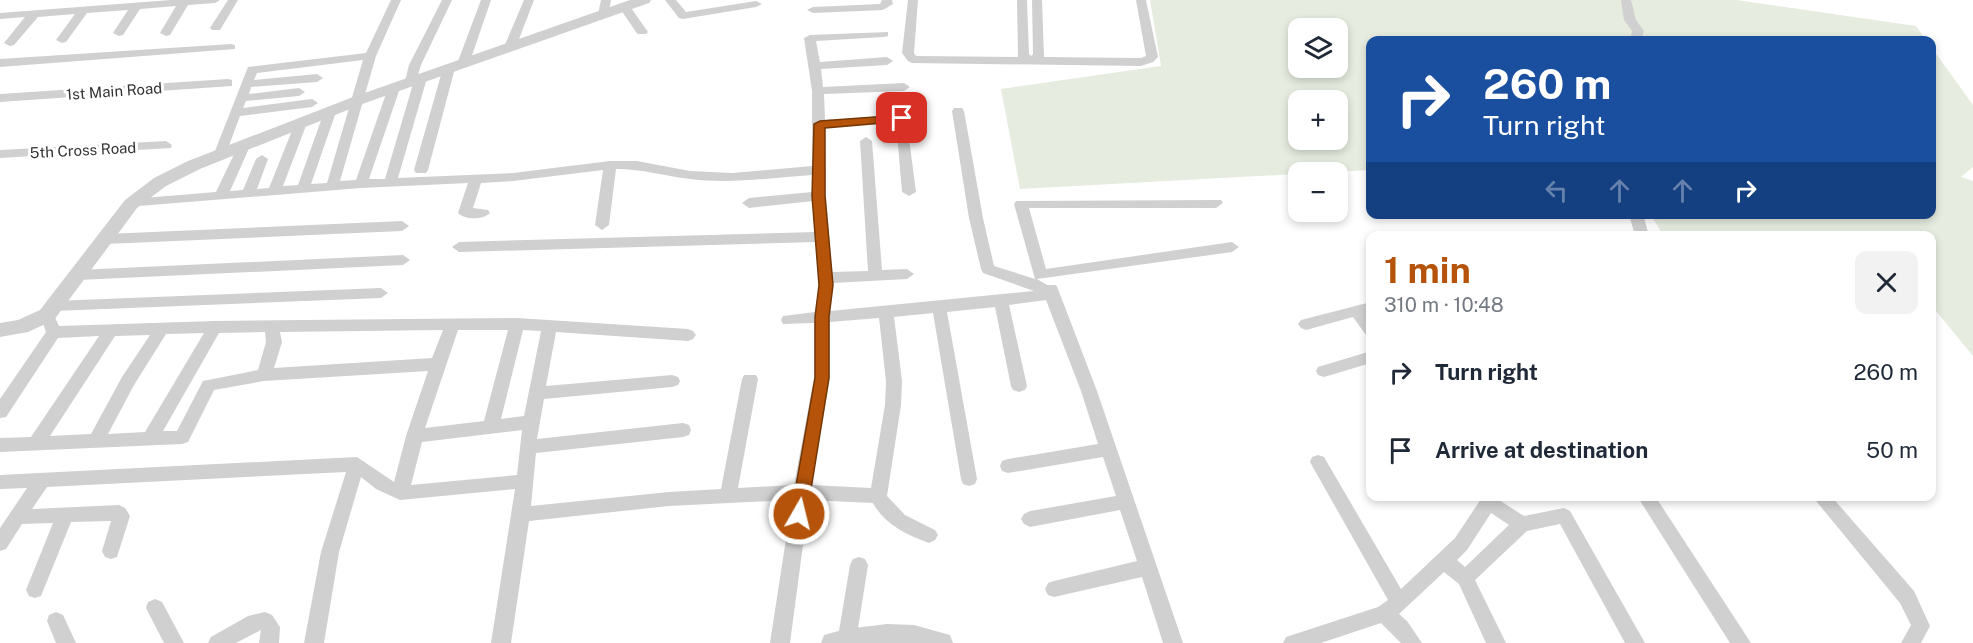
<!DOCTYPE html>
<meta charset="utf-8">
<style>
body{margin:0;font-family:"Public Sans",sans-serif;background:#f2f2f3;color:#1f2937;height:100vh;display:flex;flex-direction:column;font-size:22px;white-space:nowrap}
*{box-sizing:border-box;margin:0}
p{font-size:20px;color:#747a83}
.icon{flex:none;width:33px;height:33px;fill:none;stroke:currentColor;stroke-width:2;stroke-linecap:round;stroke-linejoin:round}
.map{position:relative;flex:1;overflow:hidden}
.panel{position:absolute;left:1366px;top:231px;width:570px;height:270px;display:flex;flex-direction:column;background:#fff;border-radius:12px;box-shadow:0 3px 9px #0003}
.panel>*{flex:none}
.hud{position:absolute;left:1366px;top:36px;width:570px;height:183px;border-radius:12px;box-shadow:0 3px 9px #0003;background:#1a4fa0;color:#fff;overflow:hidden}
.fabs{position:absolute;left:1288px;top:18px;display:grid;gap:12px}
.fabs a{display:grid;place-items:center;width:60px;height:60px;border-radius:12px;background:#fff;box-shadow:0 3px 9px #0003;font-size:30px}
.pin{position:absolute;display:grid;place-items:center;width:51px;height:51px;color:#fff;margin:-26px;border-radius:12px;box-shadow:0 3px 9px #0006}
.me{position:absolute;width:66px;margin:-33px;rotate:8deg;stroke-linejoin:round;filter:drop-shadow(0 0 4px #0008)}
.turn{display:flex;align-items:center;gap:21px;height:126px;padding:0 18px;font-size:27px}
.turn .icon{width:78px;height:78px;stroke-width:2.5}
.turn b{display:block;font-size:42px;line-height:51px}
.lanes{display:flex;align-items:center;height:57px;padding:0 18px;background:#0003;justify-content:center;gap:30px;direction:ltr}
.lanes .off{opacity:.35}
.round{display:grid;place-items:center;flex:none;width:63px;height:63px;border-radius:12px;background:#f2f2f3}
.summary{display:flex;align-items:center;justify-content:space-between;height:102px;padding:0 18px}
h1{font-size:36px;font-weight:700;line-height:45px;color:#b45309}
ul{padding:0;list-style:none}
li{display:flex;align-items:center;gap:18px;height:78px;padding:0 18px}
li div{flex:1}
li b{display:block;font-size:22px}
li em{font-style:normal}
.map>svg:first-child{display:block}
.green{fill:#e6ecdf;fill-rule:evenodd}
.lines{fill:none;stroke-linecap:round;stroke-linejoin:round}
.minor{fill:#d0d0d0;fill-rule:evenodd}
.tertiary{fill:#d0d0d0;fill-rule:evenodd}
.route{fill:#b45309;stroke:#753606;stroke-width:1.5}
.labels{text-anchor:middle;dominant-baseline:central;stroke-width:6;stroke-linejoin:round;paint-order:stroke}
.street-label{font-size:15px;fill:#333;stroke:#fff}
</style>
<div class="map">
<svg width="1973" height="643" viewBox="0 0 1973 643">
<rect width="100%" height="100%" fill="#fff"/>
<g class="green">
<path d="M1150,0H1736L1916,26L1926,40H1635L1628,36L1610,40H1371V170L1020,189L1001,89L1161,66ZM1299,28H1338V68H1299ZM1299,100H1338V140H1299Z"/>
<path d="M1932,48L1973,105V167L1961,177L1973,181V356L1932,306V236L1663,235L1651,215L1932,214Z"/>
</g>
<g class="lines">
<g class="minor">
<path d="M171,0H220L215,3L188,5L170,35L166,36L160,33L176,6L140,9L123,35L119,36L113,33L128,10L87,13L66,42L62,43L56,40L75,14L38,17L14,45L10,46L4,43L25,17L0,19V13Z"/>
<path d="M228,0H238L220,30H212L210,28Z"/>
<path d="M391,0H401L376,56L340,181L356,180L388,88L394,84L400,88L369,179H385L413,84L405,81L409,65L442,0H452L421,65L418,75H425L427,78L398,178L513,173L610,161H637L690,171L732,173L812,166V91L804,38L810,35L888,32V36L884,37L816,41L820,62L887,57L893,61L887,65L821,69L823,87L904,83L910,87L904,91L824,94L825,120L906,115L916,192L909,196L902,192L896,122L825,128L826,196L832,272L868,271L860,141L866,137L872,141L882,270L907,269L914,274L907,279L833,283L830,311L1034,291L983,273L981,269L969,218L952,111L954,108H962L964,111L983,218L994,266L1035,279L1014,204L1016,201L1221,200L1223,203L1216,208H1029L1046,269L1232,242L1239,247L1232,252L1037,279L1047,285H1056L1058,289L1097,391L1183,643H1163L1142,577L1054,597L1048,595L1045,589L1048,583L1054,581L1137,561L1120,510L1030,527L1024,524L1021,519L1024,514L1030,511L1116,496L1103,457L1008,473L1002,471L1000,466L1002,461L1008,459L1098,444L1081,391L1046,300L1009,305L1027,386L1025,390L1019,392L1013,390L1011,386L995,307L947,312L977,479L975,484L969,486L963,484L961,479L933,313L894,317L902,381L901,405L887,496L905,515L935,530L938,535L935,540L929,543C907,535 884,524 873,503L809,500L790,643H770L792,500L669,506L529,521L511,643H491L515,489L400,500L376,489L361,477L339,552L324,643H304L321,552L346,472L47,487L32,509L119,505L125,508L130,516L117,557L111,559L105,557L102,551L111,521L71,522L41,596L35,598L29,596L26,590L53,523L22,524L6,549L0,551V528L27,488L0,489V475L357,457L394,482L406,436L428,371L264,381L214,390L188,442L182,444L0,452V438L31,437L99,336L58,338L6,417L0,418V399L46,332L40,315L42,311H52L59,326L215,321L517,318L688,329L693,331L696,335L693,339L688,341L556,332L546,386L672,375L678,377L680,381L678,385L672,387L544,399L537,439L683,423L689,425L691,430L689,435L683,437L536,453L531,506L669,492L721,489L742,379L744,375H756L758,379L738,488L794,485L814,378V323L783,324L781,320L783,316L815,312L819,285L816,242L459,252L452,247L459,242L815,232L813,201L749,208L742,203L749,198L812,192V175C772,178 731,184 690,179C665,176 642,169 616,169L609,225L602,230L595,225L603,170L513,181L481,183L473,208L488,210L490,213C483,220 465,220 458,213L468,183L361,188L126,207L124,204L126,201L131,199L216,192L238,146L244,142L250,146L230,191L243,190L256,159L262,155L268,159L257,189L269,188L295,123L301,119L307,123L283,186L298,185L324,112L330,108L336,112L311,184L327,183L363,60L257,73L254,80L317,74L323,78L317,82L251,87L249,94L299,88L305,92L299,96L246,101L243,108L312,99L318,103L312,107L240,116L224,159L219,160L213,156L248,67L366,53ZM879,318L886,381L885,405L871,488L811,485L830,378V322ZM443,330L432,358L274,368L282,342L280,332ZM458,330H508L484,421L425,428ZM523,330L541,331L524,416L501,419ZM265,332L266,342L258,370L203,381L177,431H163L219,333ZM204,333L145,432L108,434L134,385L166,334ZM150,335L122,377L91,434L50,436L115,336ZM522,430L517,475L411,485L422,442Z"/>
<path d="M481,0H491L469,64L467,66H459L457,64Z"/>
<path d="M524,0H534L516,47L514,49H506L504,47Z"/>
<path d="M601,0H611L608,16L604,17L598,14Z"/>
<path d="M665,0H676L686,12L756,1L762,4L756,7L683,19L679,18Z"/>
<path d="M882,0H892L893,4L883,10L813,13L807,10L813,7L880,4Z"/>
<path d="M908,0H918L914,53L916,56L1018,57L1017,0H1027L1029,54L1031,56L1033,54L1032,0H1042L1044,57L1141,58L1146,56L1136,0H1146L1158,57L1153,62L1141,66L912,63L908,61L902,53Z"/>
<path d="M1621,0H1631L1636,20L1644,31L1641,40H1630L1632,31L1624,20Z"/>
<path d="M625,4L629,5L648,32L646,34H638L636,32L619,7Z"/>
<path d="M231,44L235,45V49L0,67V59Z"/>
<path d="M449,64L455,68L428,170L426,173H416L414,170L443,68Z"/>
<path d="M228,79L232,80V86L0,102V94Z"/>
<path d="M166,141L172,145L171,148L0,158V150Z"/>
<path d="M1629,214H1643L1649,236H1635Z"/>
<path d="M402,221L409,226L402,231L106,244L99,239L106,234Z"/>
<path d="M403,255L410,260L403,265L78,280L71,275L78,270Z"/>
<path d="M381,288L388,293L381,298L54,311L49,310L47,306L49,302L54,301Z"/>
<path d="M1371,302V312L1366,314L1371,320V337L1366,335L1353,317L1306,330L1301,328L1298,324L1301,320Z"/>
<path d="M1371,351V363L1324,377L1318,375L1316,371L1318,367Z"/>
<path d="M1318,455L1324,457L1401,589L1455,538L1483,496H1501L1499,500L1524,516L1564,508L1570,511L1645,643H1625L1560,524L1527,531L1475,580L1506,643H1486L1459,584L1444,572L1399,614L1407,621L1422,643H1401L1381,623L1321,643H1283L1286,637L1378,607L1388,600L1310,462L1312,457ZM1491,513L1509,525L1465,567L1457,560L1467,550Z"/>
<path d="M1637,496H1655L1751,643H1730Z"/>
<path d="M1812,496H1831L1914,591L1930,626L1921,643H1901L1911,625L1900,603Z"/>
<path d="M859,557L865,559L868,565L856,641L855,643H837L850,565L853,559Z"/>
<path d="M155,599L162,602L184,643H164L146,608L148,602Z"/>
<path d="M56,612L63,615L76,643H56L47,621L49,615Z"/>
<path d="M265,612L272,615L280,627L279,643H259L261,630L236,643H208L211,637L248,616Z"/>
</g>
<g class="tertiary">
<path d="M630,0H651L649,3L365,103L200,169L166,186L137,208L54,320L28,332L0,337V323L18,320L40,310L125,200L154,178L188,161L353,97Z"/>
<path d="M887,624L914,625L950,635L953,643H821L824,635L846,629Z"/>
</g>
</g>
<path class="route" d="M902,115L908,118L906,121L825,128V196L833,285L829,317V378L807,514L804,518L799,520L793,518L791,514L815,378V317L819,285L812,196L814,124L820,121Z"/>
<g class="labels">
<g class="street-label">
<text transform="translate(114 91) rotate(-4)">1st Main Road</text>
<text transform="translate(83 150) rotate(-3)">5th Cross Road</text>
</g>
</g>
</svg>
<div class="fabs">
<a><svg class="icon" aria-label="layers" viewBox="0 0 24 24"><path d="M12 4l9 5-9 5-9-5zM3 14l9 5 9-5"/></svg></a>
<a>+</a>
<a>−</a>
</div>
<div class="pin" style="left:902px;top:118px;background:#d93025"><svg class="icon" aria-label="arrive" viewBox="0 0 24 24"><path d="M6 21V4h12l-3 4 3 4H6"/></svg></div>
<svg class="me" style="left:799px;top:514px" viewBox="-20 -20 40 40"><circle r="17" fill="#b45309" stroke="#fff" stroke-width="3"/><path d="M0-11L8 9 0 5-8 9z" fill="#fff"/></svg>
<div class="hud">
<div class="turn"><svg class="icon" aria-label="right" viewBox="0 0 24 24"><path d="M7 20v-9h11M14 6l5 5-5 5"/></svg><div><b>260 m</b>Turn right</div></div>
<div class="lanes"><svg class="icon off" aria-label="left" viewBox="0 0 24 24"><path d="M17 20v-9H6M10 6l-5 5 5 5"/></svg><svg class="icon off" aria-label="ahead" viewBox="0 0 24 24"><path d="M12 20V5M6 11l6-6 6 6"/></svg><svg class="icon off" aria-label="ahead" viewBox="0 0 24 24"><path d="M12 20V5M6 11l6-6 6 6"/></svg><svg class="icon" aria-label="right" viewBox="0 0 24 24"><path d="M7 20v-9h11M14 6l5 5-5 5"/></svg></div>
</div>
<section class="panel">
<div class="summary"><div><h1>1 min</h1><p>310 m · 10:48</p></div><a class="round"><svg class="icon" aria-label="close" viewBox="0 0 24 24"><path d="M6 6l12 12M18 6L6 18"/></svg></a></div>
<ul>
<li><svg class="icon" aria-label="right" viewBox="0 0 24 24"><path d="M7 20v-9h11M14 6l5 5-5 5"/></svg><div><b>Turn right</b></div><em>260 m</em></li>
<li><svg class="icon" aria-label="arrive" viewBox="0 0 24 24"><path d="M6 21V4h12l-3 4 3 4H6"/></svg><div><b>Arrive at destination</b></div><em>50 m</em></li>
</ul>
</section>
</div>
